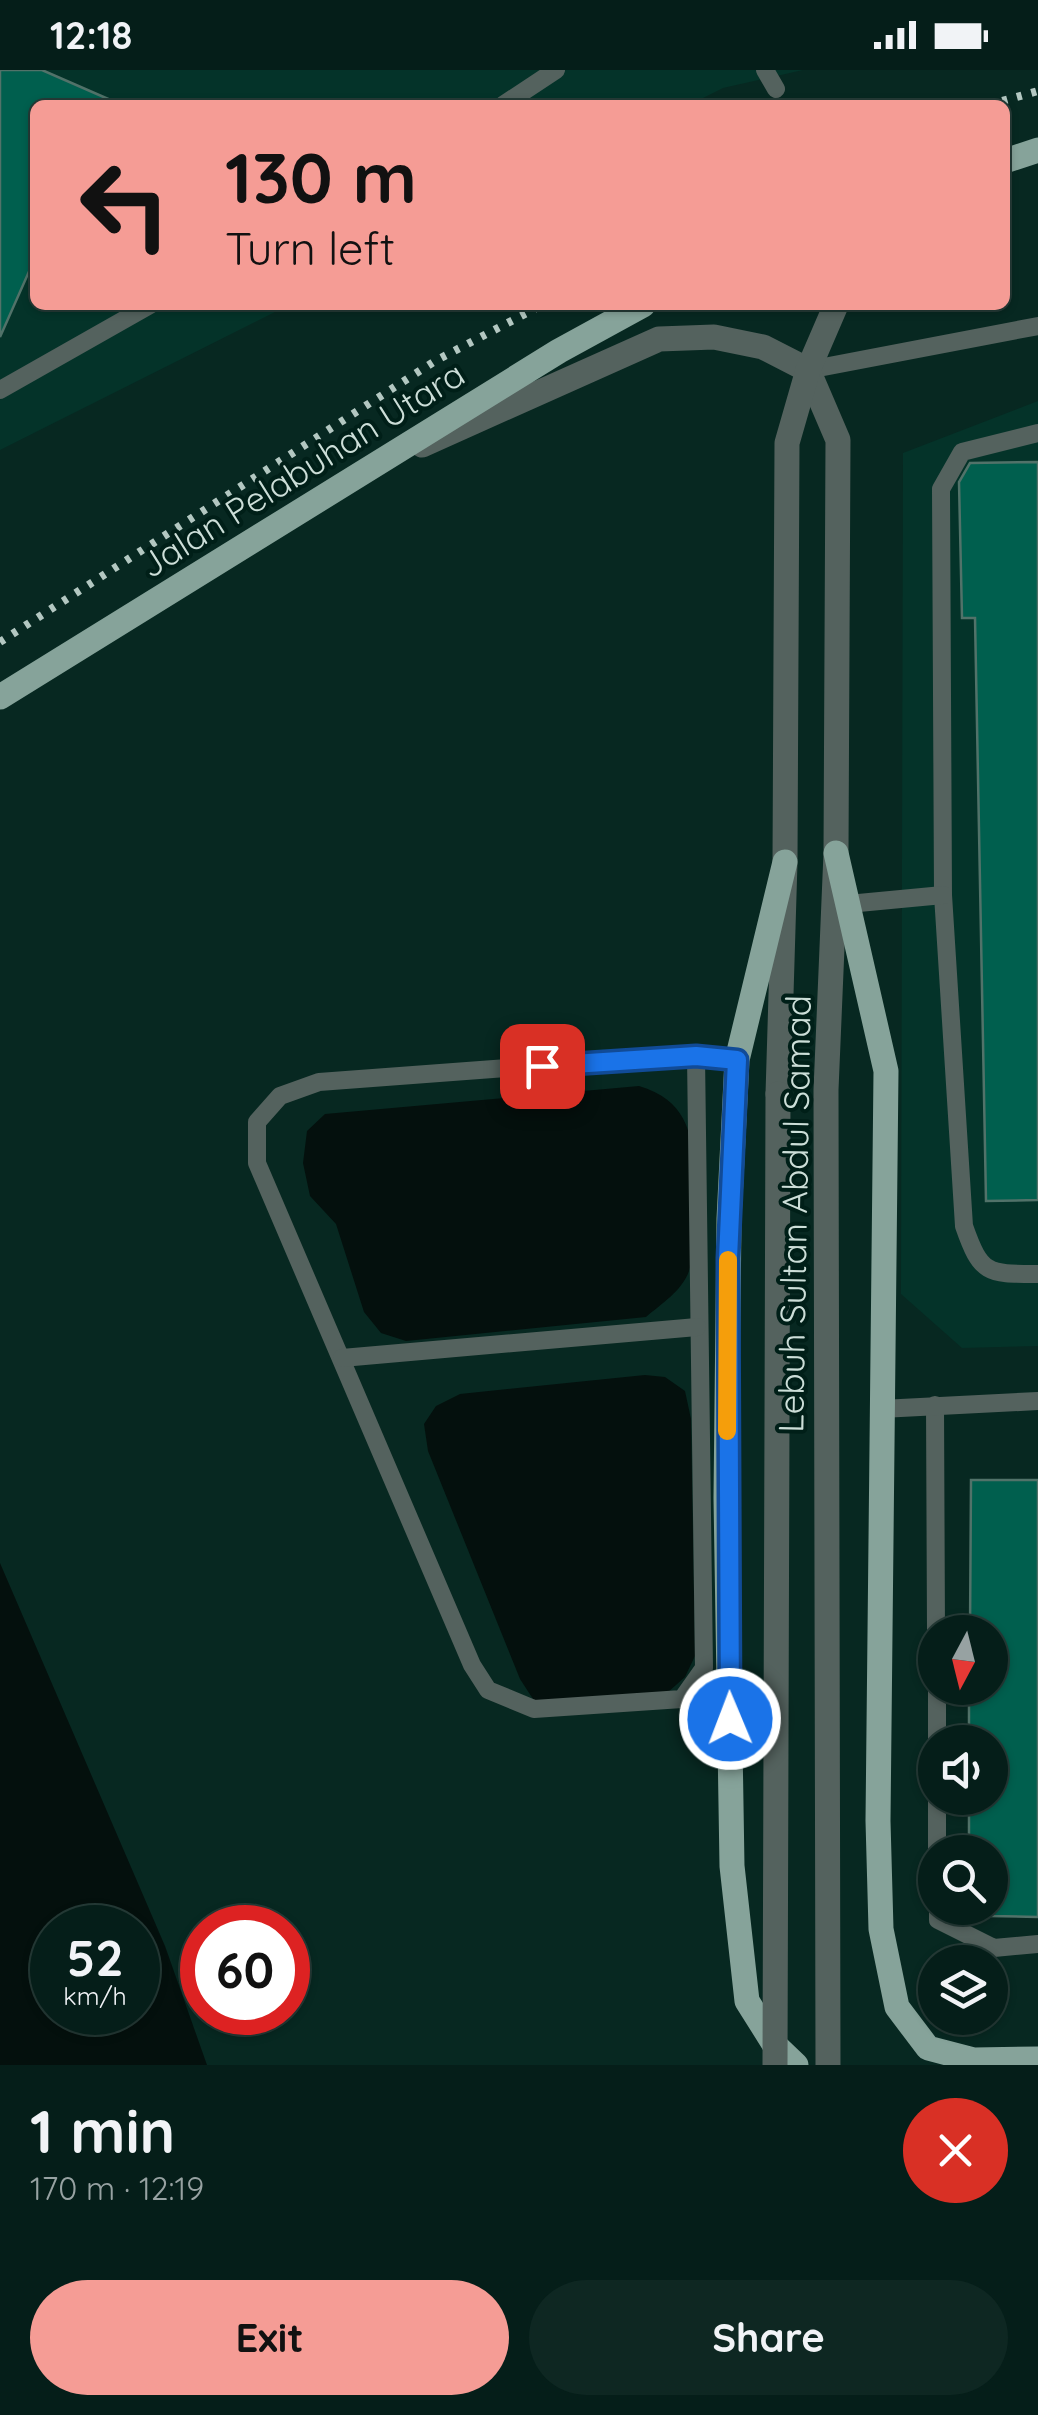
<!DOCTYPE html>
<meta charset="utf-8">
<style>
body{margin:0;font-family:Quicksand,sans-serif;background:#0e2722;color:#f1f3f6;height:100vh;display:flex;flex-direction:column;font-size:38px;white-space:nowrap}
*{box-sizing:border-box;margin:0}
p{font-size:32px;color:#97a2a2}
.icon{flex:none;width:55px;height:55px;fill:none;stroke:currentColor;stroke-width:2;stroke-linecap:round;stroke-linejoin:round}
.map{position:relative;height:1995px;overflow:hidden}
.drawer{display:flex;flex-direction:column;background:#051e19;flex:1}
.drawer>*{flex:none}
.banner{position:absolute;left:30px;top:30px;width:980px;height:210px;border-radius:15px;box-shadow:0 2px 8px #0004,0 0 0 2px #263c38;background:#f59c95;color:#111;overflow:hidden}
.needle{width:65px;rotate:187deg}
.tools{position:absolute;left:918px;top:1545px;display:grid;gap:20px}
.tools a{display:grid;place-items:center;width:90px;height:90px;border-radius:50%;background:#051e19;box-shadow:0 2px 8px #0004,0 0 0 2px #263c38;font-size:50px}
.speed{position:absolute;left:30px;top:1835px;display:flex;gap:20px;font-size:50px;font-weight:700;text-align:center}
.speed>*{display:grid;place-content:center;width:130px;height:130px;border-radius:50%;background:#051e19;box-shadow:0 2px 8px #0004,0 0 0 2px #263c38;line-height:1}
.speed small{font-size:25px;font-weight:400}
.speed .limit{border:15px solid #d22;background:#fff;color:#111}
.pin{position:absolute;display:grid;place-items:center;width:85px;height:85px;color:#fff;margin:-42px;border-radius:20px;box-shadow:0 5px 15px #0006}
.me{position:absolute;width:110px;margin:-55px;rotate:359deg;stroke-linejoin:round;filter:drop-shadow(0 0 8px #0008)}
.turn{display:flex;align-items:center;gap:35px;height:210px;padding:0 30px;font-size:45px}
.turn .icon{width:130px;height:130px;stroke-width:2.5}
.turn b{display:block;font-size:70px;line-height:85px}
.round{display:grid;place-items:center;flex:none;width:105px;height:105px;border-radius:52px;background:#0e2722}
.head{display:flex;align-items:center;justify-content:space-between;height:170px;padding:0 30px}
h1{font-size:60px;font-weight:700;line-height:75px}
.cta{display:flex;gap:20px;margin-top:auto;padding:20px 30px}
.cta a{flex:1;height:115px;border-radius:60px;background:#f59c95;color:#111;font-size:40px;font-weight:700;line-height:115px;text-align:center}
.cta a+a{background:#0e2722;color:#f1f3f6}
.status{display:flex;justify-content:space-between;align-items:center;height:70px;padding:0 50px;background:#051e19;direction:ltr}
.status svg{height:28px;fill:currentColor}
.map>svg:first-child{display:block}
.built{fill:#043329}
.water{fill:#04100d;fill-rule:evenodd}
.building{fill:#005f4e;stroke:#517269;stroke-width:2.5}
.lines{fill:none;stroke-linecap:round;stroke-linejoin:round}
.service{stroke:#54625e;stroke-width:18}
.tertiary{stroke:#54625e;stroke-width:25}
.primary{stroke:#86a39a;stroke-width:25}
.rail{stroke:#b3c7c1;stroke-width:8;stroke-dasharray:5 10;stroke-linecap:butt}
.tertiary-bridge{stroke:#54625e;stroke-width:25}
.route-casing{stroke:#114b97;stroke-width:25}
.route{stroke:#1a73e8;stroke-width:18}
.slow{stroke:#f59e0b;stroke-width:18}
.labels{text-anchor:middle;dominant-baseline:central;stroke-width:8;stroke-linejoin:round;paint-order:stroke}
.street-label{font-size:35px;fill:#ccded8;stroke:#001f18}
</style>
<div class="status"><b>12:18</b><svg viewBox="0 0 49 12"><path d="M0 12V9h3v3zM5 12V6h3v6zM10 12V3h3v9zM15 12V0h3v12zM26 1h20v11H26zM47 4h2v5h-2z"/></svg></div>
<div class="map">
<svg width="1038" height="1995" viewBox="0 0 1038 1995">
<rect width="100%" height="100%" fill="#072821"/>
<g class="built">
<path d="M0,0H803L723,18L689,35H35V235H289L0,380Z"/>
<path d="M1038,331V1276L962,1278L901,1224L903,383Z"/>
</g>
<g class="water">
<path d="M639,1016C704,1035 693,1092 691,1147C690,1163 694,1186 689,1201C682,1221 661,1234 646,1247L406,1271L381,1263L364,1242L336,1154L310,1126L303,1093L307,1061L325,1044Z"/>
<path d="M645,1305L665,1307L685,1321L691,1349L695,1586L685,1607L667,1623L549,1636L533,1629L520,1609L428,1381L424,1354L436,1336L460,1324Z"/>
<path d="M0,1493L165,1876L207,1995H0ZM52,1858H138V1942H52Z"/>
</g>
<g class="building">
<path d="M0,0H42L122,35H35V188L0,267Z"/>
<path d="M1038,392V1130L986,1131L975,548H962L959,412L970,393Z"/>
<path d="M971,1410H1038V1847L990,1846V1782H969V1728H990V1672H969V1618H990V1562H970Z"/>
</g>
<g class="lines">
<g class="service">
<path d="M765,0L776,19"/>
<path d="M503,35L556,0"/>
<path d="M808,300L1038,256"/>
<path d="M0,320L150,235"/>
<path d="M1038,363L962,382L941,419L943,825L964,1156C981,1205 988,1204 1038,1204"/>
<path d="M848,834L943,825"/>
<path d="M696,986L704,1598L682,1629L534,1639L488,1620L472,1595L257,1093V1052L280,1026L319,1012L653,987L696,986L737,990"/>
<path d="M342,1288L697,1257"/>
<path d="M935,1335L936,1562"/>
<path d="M881,1339L1038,1331"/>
<path d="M937,1618V1672"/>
<path d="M937,1728V1782"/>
<path d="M938,1838V1850L994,1878L1038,1874"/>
</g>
<g class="tertiary">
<path d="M422,375L659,269L714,267L763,277L808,300L838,370L836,783L826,1020L828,1995"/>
<path d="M778,1024L785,792L787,373L808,300L836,235"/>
</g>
<g class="primary">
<path d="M1005,91L1038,80"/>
<path d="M0,627L559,281L643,235"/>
<path d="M836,783L886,1001L878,1751L881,1859L897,1937L928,1978L974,1990L1038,1989"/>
<path d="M785,792L737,990L729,1149L726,1428L732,1796L747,1931L774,1974L796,1995"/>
</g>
<g class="rail">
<path d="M988,35L1038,21"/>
<path d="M0,572L435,291L542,235"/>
</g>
<path class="tertiary-bridge" d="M775,1995L778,1024"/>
</g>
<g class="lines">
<g class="route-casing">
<path id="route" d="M542,996L696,986L737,990L728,1188L730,1649"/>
</g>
<use href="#route" class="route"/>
<path class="slow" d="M727,1361L728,1190"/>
</g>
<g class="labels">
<g class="street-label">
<text transform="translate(302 399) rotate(-32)">Jalan Pelabuhan Utara</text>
<text transform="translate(794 1144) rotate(-89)">Lebuh Sultan Abdul Samad</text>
</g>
</g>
</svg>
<div class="tools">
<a><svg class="needle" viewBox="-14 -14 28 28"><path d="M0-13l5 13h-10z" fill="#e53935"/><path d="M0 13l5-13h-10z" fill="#97a2a2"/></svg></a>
<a><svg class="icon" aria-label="sound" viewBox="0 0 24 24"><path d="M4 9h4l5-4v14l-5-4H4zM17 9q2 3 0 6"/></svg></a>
<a><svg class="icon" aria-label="search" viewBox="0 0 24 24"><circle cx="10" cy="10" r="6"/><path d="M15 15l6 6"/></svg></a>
<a><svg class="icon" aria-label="layers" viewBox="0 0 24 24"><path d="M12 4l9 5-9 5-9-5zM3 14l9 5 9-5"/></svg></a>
</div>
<div class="speed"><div>52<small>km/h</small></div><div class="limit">60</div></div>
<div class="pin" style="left:542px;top:996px;background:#d93025"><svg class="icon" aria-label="arrive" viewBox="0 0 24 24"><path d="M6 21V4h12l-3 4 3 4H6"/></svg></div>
<svg class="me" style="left:730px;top:1649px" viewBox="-20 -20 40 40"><circle r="17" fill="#1a73e8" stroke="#fff" stroke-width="3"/><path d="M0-11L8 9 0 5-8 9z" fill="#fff"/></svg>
<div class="banner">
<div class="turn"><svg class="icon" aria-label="left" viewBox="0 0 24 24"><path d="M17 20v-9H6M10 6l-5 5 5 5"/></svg><div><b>130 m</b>Turn left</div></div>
</div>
</div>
<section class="drawer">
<div class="head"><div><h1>1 min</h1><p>170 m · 12:19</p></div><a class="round" style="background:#d93025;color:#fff"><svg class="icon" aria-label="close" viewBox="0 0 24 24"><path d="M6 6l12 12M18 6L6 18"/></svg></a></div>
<div class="cta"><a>Exit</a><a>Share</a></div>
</section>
